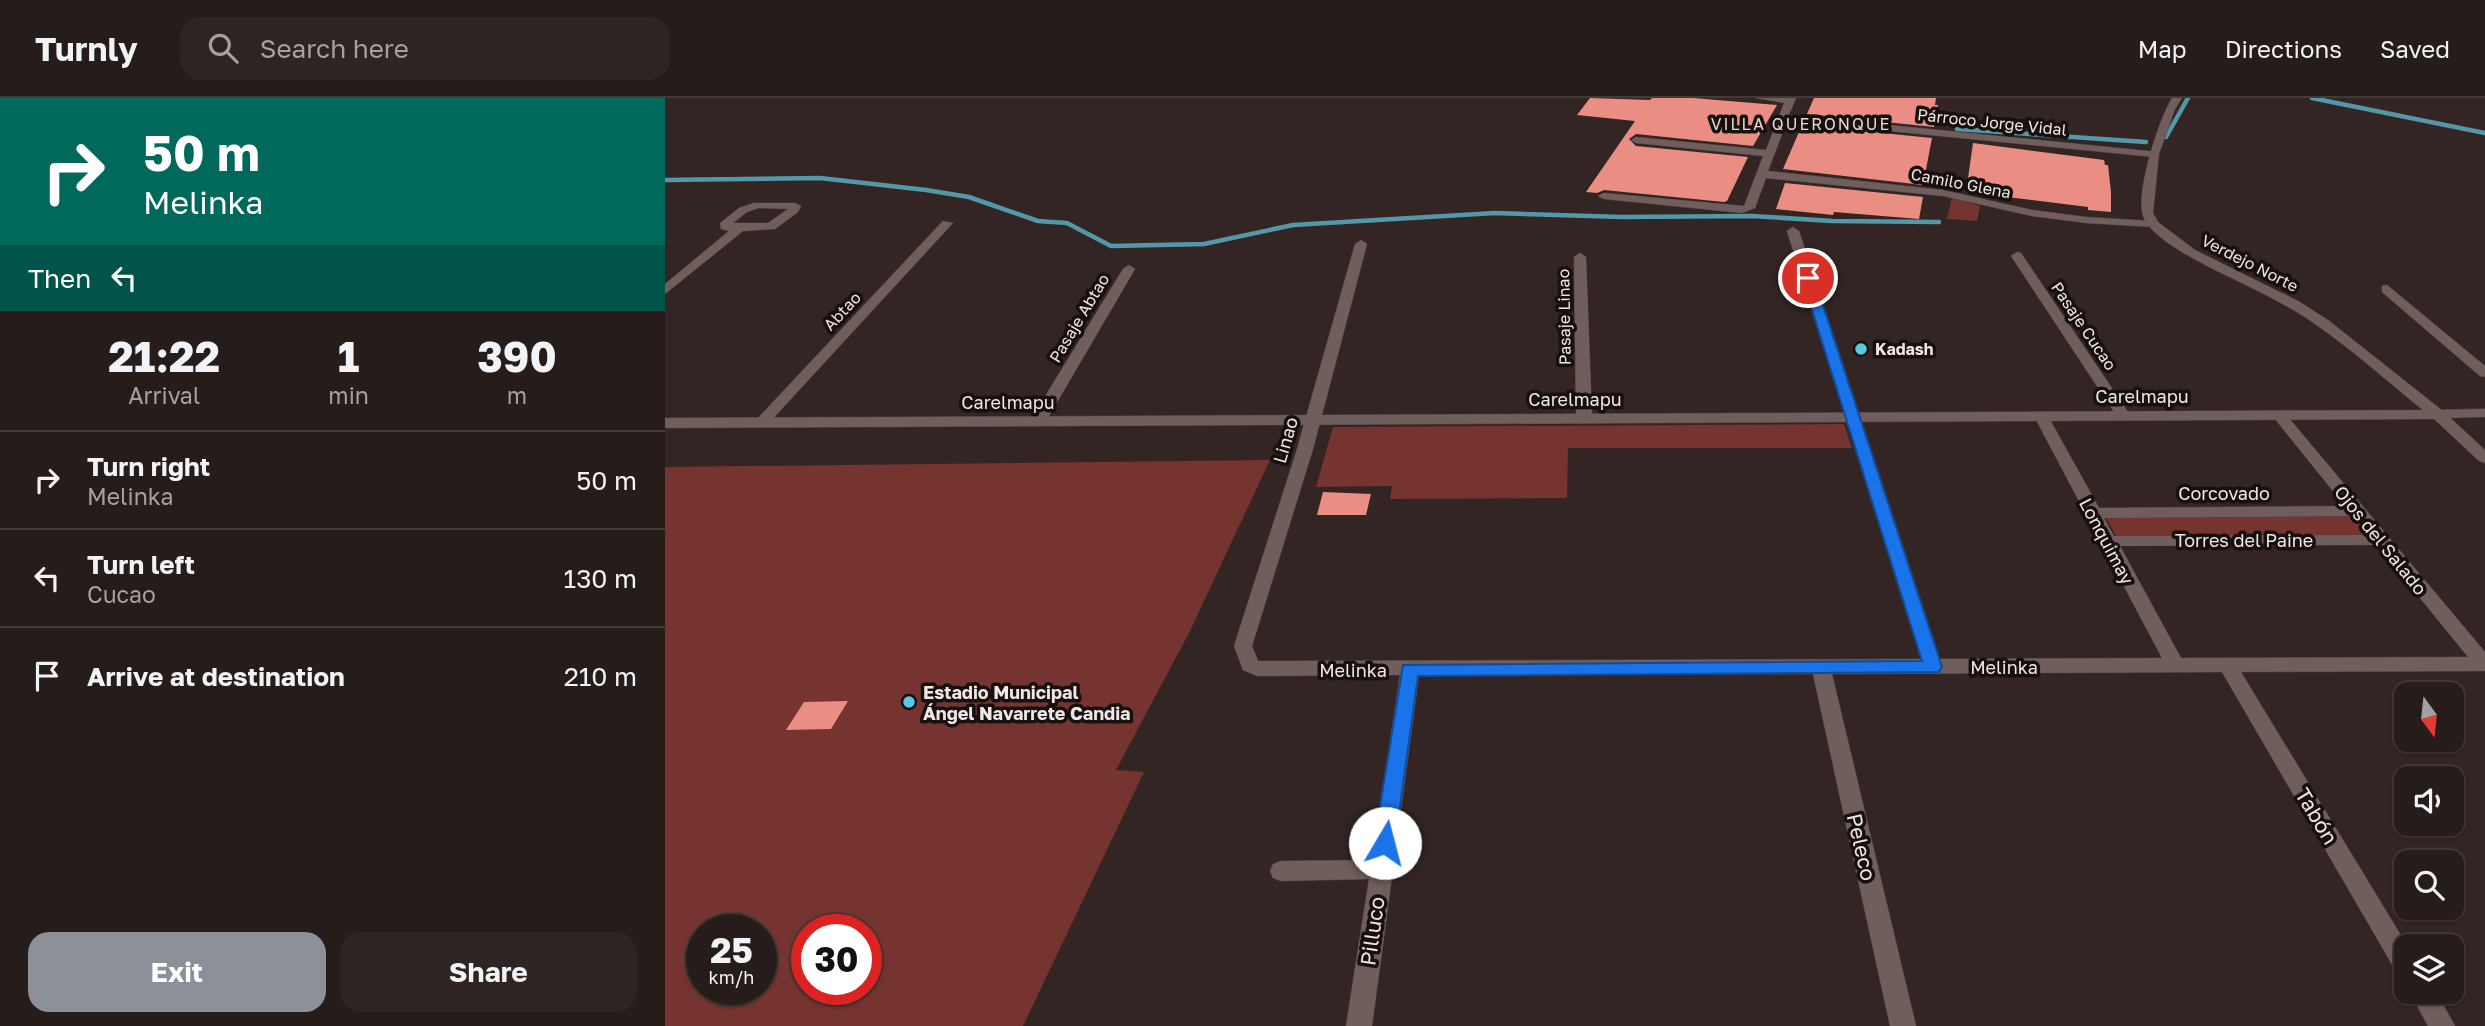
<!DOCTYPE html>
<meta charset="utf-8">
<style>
body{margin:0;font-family:"Golos Text",sans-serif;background:#2e2523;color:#f1f3f6;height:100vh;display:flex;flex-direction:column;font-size:26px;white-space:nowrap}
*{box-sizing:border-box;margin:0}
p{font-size:23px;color:#a4a1a2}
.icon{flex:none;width:38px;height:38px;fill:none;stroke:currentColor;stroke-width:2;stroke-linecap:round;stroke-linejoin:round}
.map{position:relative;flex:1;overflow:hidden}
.side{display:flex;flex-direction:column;background:#261c1a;width:665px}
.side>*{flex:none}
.banner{background:#00695c;color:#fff;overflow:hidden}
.needle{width:46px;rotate:165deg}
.buttons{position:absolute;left:1729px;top:584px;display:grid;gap:14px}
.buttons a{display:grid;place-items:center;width:70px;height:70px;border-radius:14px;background:#261c1a;box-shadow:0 2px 5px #0004,0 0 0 2px #423a39;font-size:35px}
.speed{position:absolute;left:21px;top:816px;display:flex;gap:14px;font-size:35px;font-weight:700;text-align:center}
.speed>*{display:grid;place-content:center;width:91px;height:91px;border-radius:50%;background:#261c1a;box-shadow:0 2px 5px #0004,0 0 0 2px #423a39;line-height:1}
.speed small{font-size:18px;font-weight:400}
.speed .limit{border:10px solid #d22;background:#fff;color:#111}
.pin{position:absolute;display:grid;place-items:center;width:60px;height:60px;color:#fff;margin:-30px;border:4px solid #fff;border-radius:50%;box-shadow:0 2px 7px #0007}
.me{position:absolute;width:77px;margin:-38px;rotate:8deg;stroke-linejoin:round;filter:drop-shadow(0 0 5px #0008)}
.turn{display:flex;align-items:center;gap:24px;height:147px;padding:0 28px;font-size:32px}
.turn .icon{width:91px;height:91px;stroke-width:2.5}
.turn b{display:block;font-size:49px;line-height:60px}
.then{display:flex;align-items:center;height:66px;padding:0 28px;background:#0003;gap:14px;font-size:26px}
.eta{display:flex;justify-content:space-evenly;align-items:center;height:119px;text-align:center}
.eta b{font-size:42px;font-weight:700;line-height:49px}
.action{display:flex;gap:14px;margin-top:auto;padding:14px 28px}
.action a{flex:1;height:80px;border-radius:21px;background:#8c9099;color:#fff;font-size:28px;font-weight:700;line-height:80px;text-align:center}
.action a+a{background:#2e2523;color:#f1f3f6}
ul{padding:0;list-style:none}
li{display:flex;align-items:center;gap:21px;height:98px;padding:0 28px;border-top:2px solid #423a39}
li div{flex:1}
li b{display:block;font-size:26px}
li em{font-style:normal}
header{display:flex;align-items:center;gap:42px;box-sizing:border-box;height:98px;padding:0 35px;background:#261c1a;border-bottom:2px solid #423a39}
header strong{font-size:33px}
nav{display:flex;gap:38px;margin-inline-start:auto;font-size:24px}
.search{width:490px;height:63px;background:#2e2523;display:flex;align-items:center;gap:18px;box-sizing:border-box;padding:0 24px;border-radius:21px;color:#a4a1a2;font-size:26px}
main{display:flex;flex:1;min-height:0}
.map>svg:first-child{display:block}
.green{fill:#75342f;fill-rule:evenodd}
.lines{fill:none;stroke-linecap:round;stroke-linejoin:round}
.stream{stroke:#5298a8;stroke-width:4.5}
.building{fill:#ea8e83}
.minor-casing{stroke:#4d4241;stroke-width:1}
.tertiary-casing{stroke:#4d4241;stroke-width:1}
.minor{fill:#6f5e5c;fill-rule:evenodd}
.tertiary{fill:#6f5e5c;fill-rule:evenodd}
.route{fill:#1a73e8;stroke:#114b97;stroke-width:2}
.poi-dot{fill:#59c8e5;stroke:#16100f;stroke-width:2.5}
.labels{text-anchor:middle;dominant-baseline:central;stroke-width:7;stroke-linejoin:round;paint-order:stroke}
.far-street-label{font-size:16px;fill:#f0e6e5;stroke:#16100f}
.far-neighbourhood-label{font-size:16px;letter-spacing:2px;fill:#e9d6d3;stroke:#16100f}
.far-poi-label{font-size:16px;font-weight:bold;fill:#f0e6e5;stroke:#16100f;text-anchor:start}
.street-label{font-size:18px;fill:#f0e6e5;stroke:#16100f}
.poi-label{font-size:18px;font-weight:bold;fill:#f0e6e5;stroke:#16100f;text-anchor:start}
.near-street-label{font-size:21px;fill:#f0e6e5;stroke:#16100f}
</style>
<header>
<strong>Turnly</strong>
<div class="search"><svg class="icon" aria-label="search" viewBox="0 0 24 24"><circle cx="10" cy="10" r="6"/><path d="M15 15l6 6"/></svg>Search here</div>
<nav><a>Map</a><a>Directions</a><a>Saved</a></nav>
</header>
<main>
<section class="side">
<div class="banner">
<div class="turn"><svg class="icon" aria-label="right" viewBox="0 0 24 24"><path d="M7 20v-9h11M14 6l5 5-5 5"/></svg><div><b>50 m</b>Melinka</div></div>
<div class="then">Then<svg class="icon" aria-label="left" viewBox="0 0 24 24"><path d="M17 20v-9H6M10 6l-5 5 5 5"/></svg></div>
</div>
<div class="eta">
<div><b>21:22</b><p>Arrival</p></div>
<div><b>1</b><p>min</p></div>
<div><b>390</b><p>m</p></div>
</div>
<ul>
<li><svg class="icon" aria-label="right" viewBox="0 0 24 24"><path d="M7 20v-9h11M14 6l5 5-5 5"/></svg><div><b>Turn right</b><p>Melinka</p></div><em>50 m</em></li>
<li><svg class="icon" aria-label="left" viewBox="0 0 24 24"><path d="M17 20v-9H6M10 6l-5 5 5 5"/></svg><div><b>Turn left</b><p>Cucao</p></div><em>130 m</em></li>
<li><svg class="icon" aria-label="arrive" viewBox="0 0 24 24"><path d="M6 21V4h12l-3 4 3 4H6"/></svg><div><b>Arrive at destination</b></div><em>210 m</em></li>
</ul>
<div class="action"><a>Exit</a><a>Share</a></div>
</section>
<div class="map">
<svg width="1820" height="928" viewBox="0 0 1820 928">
<rect width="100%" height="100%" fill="#332523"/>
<g class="green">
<path d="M1287,99L1315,108L1312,123L1282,121Z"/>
<path d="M1179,326L1187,350H903L902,400L725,401L727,388L651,389L668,329Z"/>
<path d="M605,362L524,535L451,672L479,674L358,928H0V369ZM37,831H96V891H37ZM142,831H201V891H142Z"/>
<path d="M1440,418H1687L1703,437L1451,438Z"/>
</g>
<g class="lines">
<g class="stream">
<path d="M1647,0L1820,35"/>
<path d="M1292,31L1481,44"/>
<path d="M1501,39L1523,0"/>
<path d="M0,82L155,80L261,92L304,99L373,123L402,125L446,148L539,146L628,127L830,115L957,119L1087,118L1167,123L1274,124"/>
</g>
</g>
<g class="building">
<path d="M925,0L985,2L987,0H1028L1112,7L1088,48L971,36L964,41L971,48L1083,59L1062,103L1059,104L939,92L932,95L921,94L970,23L912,17Z"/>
<path d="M1149,0H1271L1270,7H1273L1269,29L1142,16Z"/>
<path d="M1137,27L1267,40L1258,87L1118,71Z"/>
<path d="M1308,45L1439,62L1440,67H1443L1446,94V114L1423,112V109L1301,94Z"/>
<path d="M1120,85L1258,99L1254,121L1169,114L1168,117L1111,111Z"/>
<path d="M658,394L706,396L701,417H652Z"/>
<path d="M183,603L166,631L121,632L139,604Z"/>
</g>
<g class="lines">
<g class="minor-casing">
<g id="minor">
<path d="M1091,0H1131L1124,17L1493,54L1494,56L1489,59L1122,23L1103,73L1278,92L1367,112L1421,119L1488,123L1494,126L1488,129L1421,125L1367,118L1278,98L1101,80L1090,110L1077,115L939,101L933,98L939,95L1079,108L1098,58L971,45L966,42L971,39L1101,52L1119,5Z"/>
<path d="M89,105H130L136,108L133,114L110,131L78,133L0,196V186L64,133L56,131L55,125L74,110ZM94,110L123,111L103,125H68L82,114Z"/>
<path d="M278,123L288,125L102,327H92L89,324L92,321Z"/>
<path d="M1128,129L1134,133L1275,561L1497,560L1437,447L1432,443L1434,441L1369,318L1376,314L1383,318L1434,410L1680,408L1606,316L1608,313H1618L1820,554V573L1576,574L1743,849L1741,878L1732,875L1557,574L1167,576L1251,928H1225L1148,576L754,577L707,928H681L704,781L616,783L608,780L605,773L608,766L616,763L707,762L735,577L592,578L578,572L569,548L632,351L690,146L696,142L702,146L648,351L587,548L593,563L1256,561L1122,133ZM1688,418L1703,437L1449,438L1439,420ZM1712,447L1803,559L1516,560L1455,448Z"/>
<path d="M1352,154L1356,155L1465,317L1463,320H1453L1451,317L1346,158Z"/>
<path d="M915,155L921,159L927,320L919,325L911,320L909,159Z"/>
<path d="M464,167L470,171L381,323L373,328L368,326L365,323L458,171Z"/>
<path d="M1722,187L1820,268V279L1815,278L1717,194V188Z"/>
<path d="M1820,311V319L1773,320L1766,316L1773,312Z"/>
<path d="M1745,894H1771L1790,928H1763Z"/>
</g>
</g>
<g class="tertiary-casing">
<path id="tertiary" d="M1507,0H1517L1510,11L1494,56L1488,115L1493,124L1530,152L1633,203L1663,222L1778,313L1820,352V365L1814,363L1769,321L0,330V320L1758,312C1723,284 1690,254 1653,228C1621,205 1584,189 1550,172C1529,161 1486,140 1478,118C1470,96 1494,20 1507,0Z"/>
</g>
<use href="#minor" class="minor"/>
<use href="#tertiary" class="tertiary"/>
</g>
<path class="route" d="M1139,177L1149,180L1277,569L1274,574L753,578L730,745L727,751L720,753L712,751L709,745L738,567L1257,563L1137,180Z"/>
<g class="poi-dot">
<circle cx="1196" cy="251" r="7"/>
<circle cx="244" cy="604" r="7"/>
</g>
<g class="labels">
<g class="far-street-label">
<text transform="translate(1327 24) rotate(6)">Párroco Jorge Vidal</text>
<text transform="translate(1296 85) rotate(11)">Camilo Glena</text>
<text transform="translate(1585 165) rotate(27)">Verdejo Norte</text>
<text transform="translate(177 213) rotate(-47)">Abtao</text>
<text transform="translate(899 219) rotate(-91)">Pasaje Linao</text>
<text transform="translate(414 220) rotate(-59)">Pasaje Abtao</text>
<text transform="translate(1419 228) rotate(56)">Pasaje Cucao</text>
</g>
<g class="far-neighbourhood-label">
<text x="1136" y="26">VILLA QUERONQUE</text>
</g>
<g class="far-poi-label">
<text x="1210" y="251">Kadash</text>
</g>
<g class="street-label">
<text x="1477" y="298">Carelmapu</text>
<text x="910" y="301">Carelmapu</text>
<text x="343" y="304">Carelmapu</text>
<text transform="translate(620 342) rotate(-74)">Linao</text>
<text x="1559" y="395">Corcovado</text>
<text x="1579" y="442">Torres del Paine</text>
<text transform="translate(1716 442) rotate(51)">Ojos del Salado</text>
<text transform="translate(1442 443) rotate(62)">Lonquimay</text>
<text x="1339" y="569">Melinka</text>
<text x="688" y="572">Melinka</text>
</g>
<g class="poi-label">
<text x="258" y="594">Estadio Municipal<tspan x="258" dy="21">Ángel Navarrete Candia</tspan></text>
</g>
<g class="near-street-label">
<text transform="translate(1652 718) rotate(59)">Tabón</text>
<text transform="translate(1197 749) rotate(77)">Peleco</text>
<text transform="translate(707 833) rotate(-82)">Pilluco</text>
</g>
</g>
</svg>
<div class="buttons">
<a><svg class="needle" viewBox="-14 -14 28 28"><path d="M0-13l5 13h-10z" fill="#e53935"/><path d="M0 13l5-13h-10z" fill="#a4a1a2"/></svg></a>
<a><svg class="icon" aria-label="sound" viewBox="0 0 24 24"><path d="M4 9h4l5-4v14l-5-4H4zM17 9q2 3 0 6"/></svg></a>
<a><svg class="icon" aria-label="search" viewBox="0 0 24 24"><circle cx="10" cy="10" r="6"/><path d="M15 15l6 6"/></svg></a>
<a><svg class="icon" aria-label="layers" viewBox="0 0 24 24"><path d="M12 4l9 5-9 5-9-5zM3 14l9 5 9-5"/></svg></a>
</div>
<div class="speed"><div>25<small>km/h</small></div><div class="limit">30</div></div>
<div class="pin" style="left:1143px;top:180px;background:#d93025"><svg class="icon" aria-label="arrive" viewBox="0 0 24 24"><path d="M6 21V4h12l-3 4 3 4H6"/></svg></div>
<svg class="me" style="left:720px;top:745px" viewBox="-20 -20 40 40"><circle r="19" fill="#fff"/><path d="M0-13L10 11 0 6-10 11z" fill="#1a73e8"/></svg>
</div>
</main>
